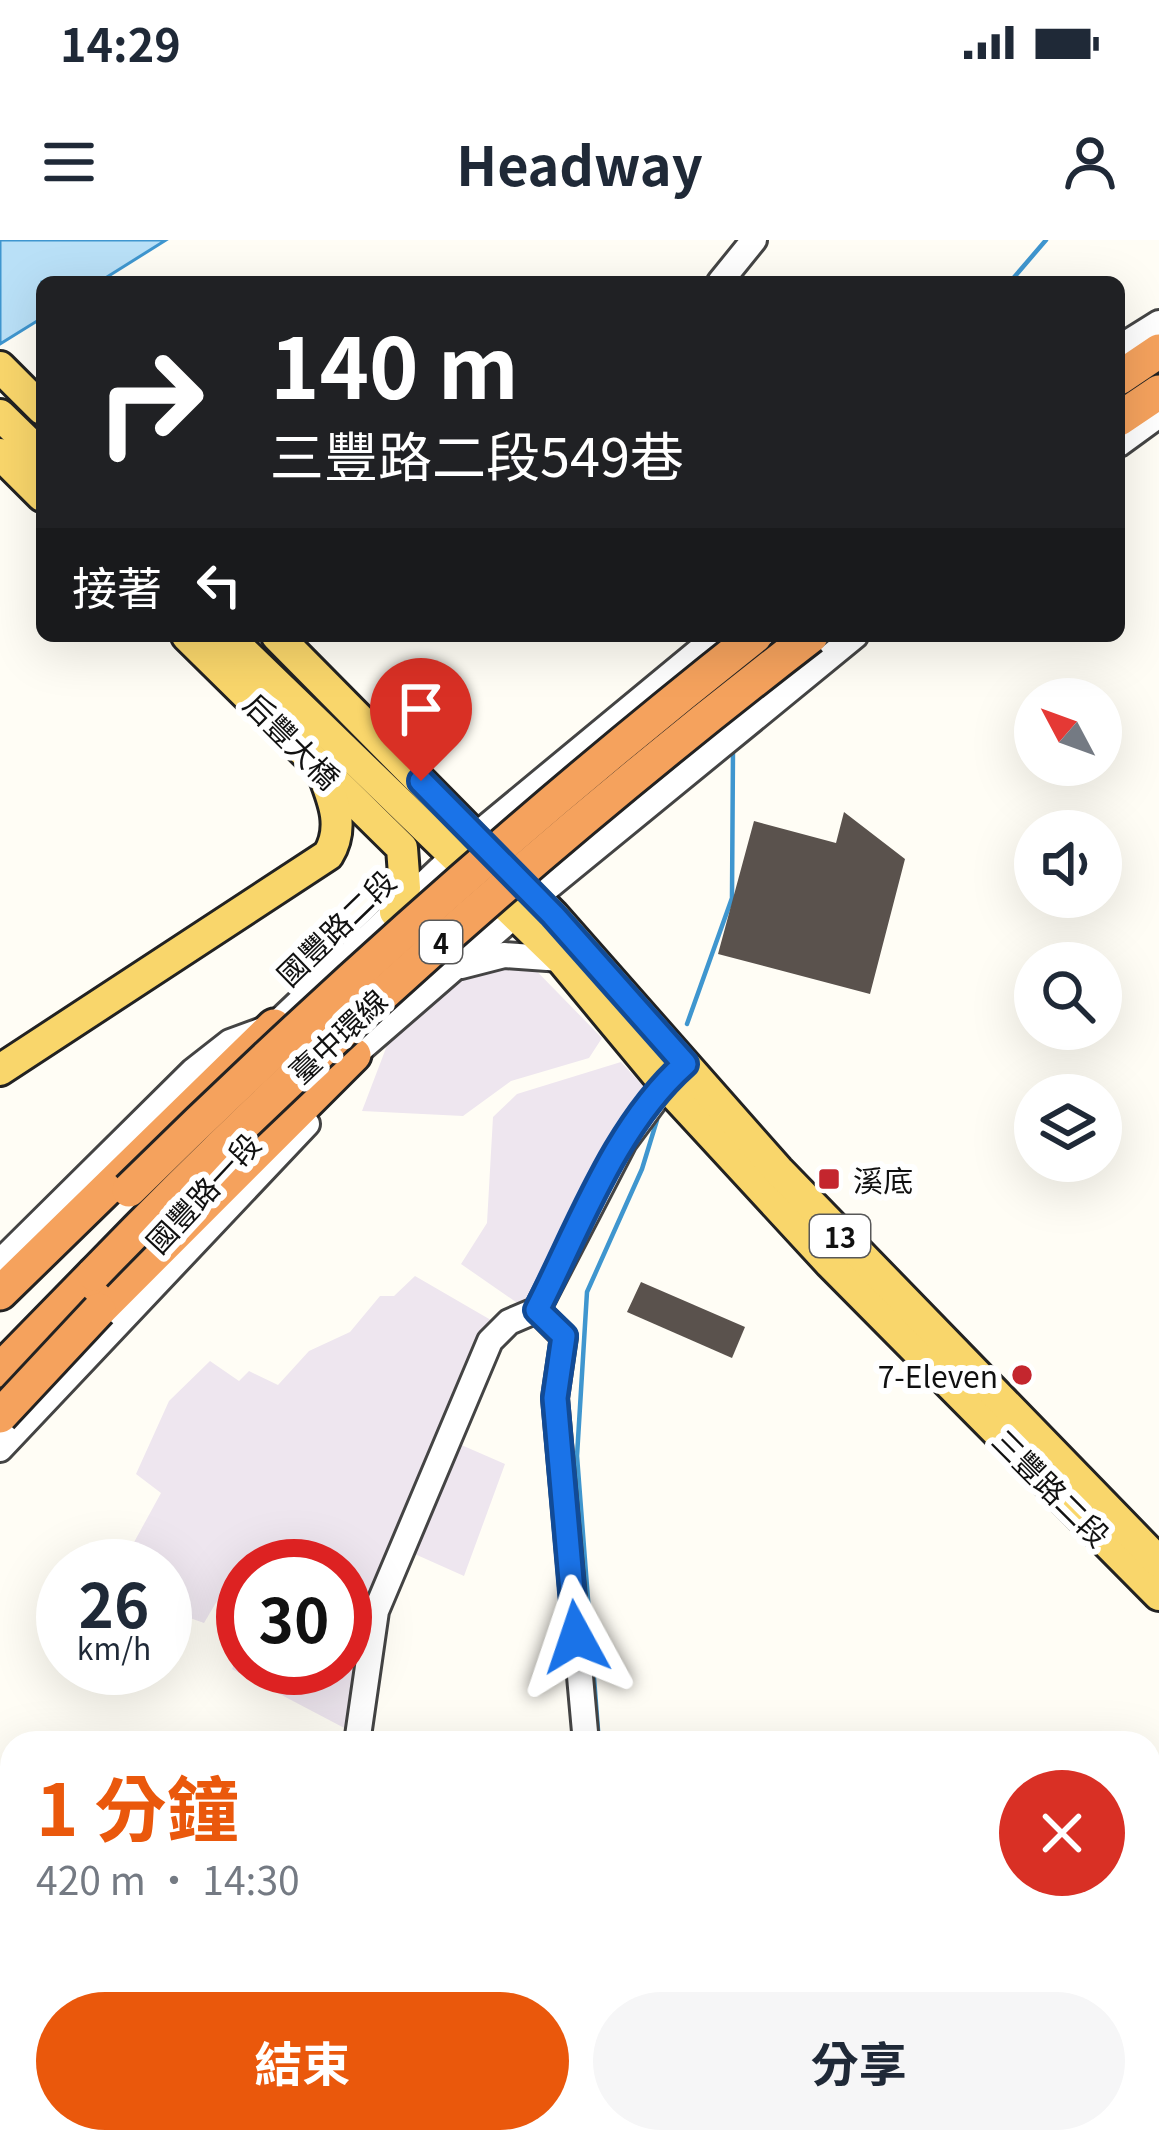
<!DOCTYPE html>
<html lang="zh-TW">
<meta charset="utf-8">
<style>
body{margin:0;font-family:Georgia,"Noto Sans TC",serif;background:#f6f6f7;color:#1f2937;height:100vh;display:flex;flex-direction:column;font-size:45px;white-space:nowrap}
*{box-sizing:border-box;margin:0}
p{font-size:39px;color:#747a83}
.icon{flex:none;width:66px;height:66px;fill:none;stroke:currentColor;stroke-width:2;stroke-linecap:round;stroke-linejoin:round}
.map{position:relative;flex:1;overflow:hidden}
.drawer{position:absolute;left:0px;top:1491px;width:1161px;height:423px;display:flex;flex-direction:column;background:#fff;border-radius:36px 36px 0 0;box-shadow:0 12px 48px #0002}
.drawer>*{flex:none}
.top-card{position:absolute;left:36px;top:36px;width:1089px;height:366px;border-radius:18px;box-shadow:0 12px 48px #0002;background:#202124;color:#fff;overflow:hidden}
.needle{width:78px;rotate:311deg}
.fabs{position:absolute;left:1014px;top:438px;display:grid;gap:24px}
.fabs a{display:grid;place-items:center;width:108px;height:108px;border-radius:50%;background:#fff;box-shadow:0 12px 48px #0002;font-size:60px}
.speed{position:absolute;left:36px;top:1299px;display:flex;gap:24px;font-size:60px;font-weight:700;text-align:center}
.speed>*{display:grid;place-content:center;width:156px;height:156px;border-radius:50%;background:#fff;box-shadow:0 12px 48px #0002;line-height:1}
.speed small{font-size:30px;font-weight:400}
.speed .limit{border:18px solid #d22;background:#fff;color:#111}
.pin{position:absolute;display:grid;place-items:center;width:102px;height:102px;color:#fff;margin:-123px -51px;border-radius:50% 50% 50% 0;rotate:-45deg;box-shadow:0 0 12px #0007}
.pin .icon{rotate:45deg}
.me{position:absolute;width:132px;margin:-66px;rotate:355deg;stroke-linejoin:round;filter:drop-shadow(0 0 9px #0008)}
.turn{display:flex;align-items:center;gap:42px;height:252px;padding:0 36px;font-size:54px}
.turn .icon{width:156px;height:156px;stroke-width:2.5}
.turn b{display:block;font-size:84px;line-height:102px}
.then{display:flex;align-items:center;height:114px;padding:0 36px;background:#0003;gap:24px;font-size:45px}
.round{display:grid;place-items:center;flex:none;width:126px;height:126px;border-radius:63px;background:#f6f6f7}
.summary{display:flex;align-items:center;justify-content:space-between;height:204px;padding:0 36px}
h1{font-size:72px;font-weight:700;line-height:90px;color:#ea580c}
.button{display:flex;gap:24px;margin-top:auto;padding:24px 36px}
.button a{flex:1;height:138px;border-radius:72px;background:#ea580c;color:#fff;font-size:48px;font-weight:700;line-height:138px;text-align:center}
.button a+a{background:#f6f6f7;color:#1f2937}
.status{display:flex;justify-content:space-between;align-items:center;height:84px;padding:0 60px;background:#fff;direction:ltr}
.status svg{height:33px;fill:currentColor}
header{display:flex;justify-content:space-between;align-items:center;height:156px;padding:0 36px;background:#fff;font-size:54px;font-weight:700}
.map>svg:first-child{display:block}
.industrial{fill:#eee6ef}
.water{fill:#b9e0f7;stroke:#3f96cf;stroke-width:3}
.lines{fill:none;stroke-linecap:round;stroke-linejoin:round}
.stream{stroke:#3f96cf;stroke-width:4.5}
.building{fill:#5a524d}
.minor-casing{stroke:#444;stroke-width:30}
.major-casing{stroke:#222;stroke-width:36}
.highway-casing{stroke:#222;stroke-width:39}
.minor{stroke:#fff;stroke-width:24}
.major{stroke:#f9d66b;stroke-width:30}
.highway{stroke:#f5a25d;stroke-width:33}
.highway-bridge-casing{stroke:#222;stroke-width:39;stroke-linecap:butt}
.highway-bridge{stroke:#f5a25d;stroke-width:33}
.route-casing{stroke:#114b97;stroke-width:30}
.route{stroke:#1a73e8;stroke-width:21}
.poi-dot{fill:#c4262e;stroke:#fff;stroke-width:4.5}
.labels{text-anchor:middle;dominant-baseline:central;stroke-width:12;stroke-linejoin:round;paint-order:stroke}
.shield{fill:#fff;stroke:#585858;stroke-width:3}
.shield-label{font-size:27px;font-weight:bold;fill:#111}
.street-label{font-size:30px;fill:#111;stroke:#fff}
.poi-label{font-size:30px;fill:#111;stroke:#fff;text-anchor:start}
</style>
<div class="status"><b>14:29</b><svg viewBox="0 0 49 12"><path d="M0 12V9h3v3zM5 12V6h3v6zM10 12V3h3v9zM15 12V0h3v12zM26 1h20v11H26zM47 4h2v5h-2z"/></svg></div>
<header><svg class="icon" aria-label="menu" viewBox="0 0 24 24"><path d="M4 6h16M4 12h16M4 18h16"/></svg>Headway<svg class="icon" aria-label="person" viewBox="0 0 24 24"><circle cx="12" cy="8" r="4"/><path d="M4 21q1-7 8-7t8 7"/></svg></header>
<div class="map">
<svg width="1159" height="1912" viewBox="0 0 1159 1912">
<rect width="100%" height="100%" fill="#fffdf5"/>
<g class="industrial">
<path d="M518,712L602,798L589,818L511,841L463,876L362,871L391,795L456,722Z"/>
<path d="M621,822L645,848V856L526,1069L461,1024L487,983L493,877L517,854Z"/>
<path d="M415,1036L496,1083L443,1197L505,1224L464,1336L399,1307L350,1491L232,1429L243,1407V1428H345V1326L237,1327L204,1383L165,1369V1326H121L161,1253L136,1234L169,1161L210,1121L239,1141L249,1131L278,1145L309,1111L350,1092L380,1056H394Z"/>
<path d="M1159,1852L1156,1912H788L786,1902H1149V1856Z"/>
<path d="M84,1902H321L319,1912H85Z"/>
</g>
<path class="water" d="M0,0H166L99,42H42V78L0,104Z"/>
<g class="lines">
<g class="stream">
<path d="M1010,42L1046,0"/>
<path d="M687,784L732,658L733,509"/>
<path d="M599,1503L577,1216L587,1052L642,929L657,880"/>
</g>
</g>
<g class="building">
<path d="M844,572L905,619L870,754L718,714L754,581L836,603Z"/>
<path d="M641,1042L745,1087L732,1118L627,1072Z"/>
</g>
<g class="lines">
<g class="minor-casing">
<g id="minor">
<path d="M720,42L754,0"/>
<path d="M1119,108L1159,83"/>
<path d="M1119,204L1159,175"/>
<path d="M643,507L783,396"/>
<path d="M461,726L504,715L561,719"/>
<path d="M348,826L354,815L535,658L855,396"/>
<path d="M0,1022L193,831L230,802L274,786L474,597L717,396"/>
<path d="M537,1070L564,1097L555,1158L586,1503"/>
<path d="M0,1209L307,884"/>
<path d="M357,1503L376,1371L490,1101L509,1082L537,1070L624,902L675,833"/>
<path d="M411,1902L441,1912"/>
<path d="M617,1902V1912"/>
<path d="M327,1912L329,1902"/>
</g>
</g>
<g class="major-casing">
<g id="major">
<path d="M0,127L42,169"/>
<path d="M0,175L42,216"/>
<path d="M0,214L42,256"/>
<path d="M187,396L402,608L405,648L395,672"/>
<path d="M227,396L561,719L664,843L830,1023L1159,1355"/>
<path d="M277,396L553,675L778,930L1159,1322"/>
<path d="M0,830L328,615C346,586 332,557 321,528"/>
</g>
</g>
<g class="highway-casing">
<g id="highway">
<path d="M1119,138L1159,111"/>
<path d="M1119,179L1159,152"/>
<path d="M0,1053L274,786"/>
<path d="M99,1070L354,815"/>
<path d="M0,1130L94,1034"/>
</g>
</g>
<use href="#minor" class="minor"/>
<use href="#major" class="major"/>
<use href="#highway" class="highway"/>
<g class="highway-bridge-casing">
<g id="highway-bridge">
<path d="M129,950C328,754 535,570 755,396"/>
<path d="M94,1034C317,803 557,592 811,396"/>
<path d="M0,1176L99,1070"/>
</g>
</g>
<use href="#highway-bridge" class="highway-bridge"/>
</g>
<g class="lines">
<g class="route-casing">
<path id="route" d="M421,541L553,675L685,824C615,886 579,988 537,1070L564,1096L555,1158L576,1397"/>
</g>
<use href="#route" class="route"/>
</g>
<g class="poi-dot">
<rect x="817" y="927" width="24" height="24" rx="6"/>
<circle cx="1022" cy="1135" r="12"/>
</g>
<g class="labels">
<g class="shield">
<rect x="420" y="681" width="42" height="42" rx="9"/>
<rect x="810" y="975" width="60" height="42" rx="9"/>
</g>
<g class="shield-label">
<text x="441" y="702">4</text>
<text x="840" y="996">13</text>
</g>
<g class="street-label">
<text transform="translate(293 500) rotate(45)">后豐大橋</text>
<text transform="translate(335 687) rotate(-44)">國豐路二段</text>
<text transform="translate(337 795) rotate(-43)">臺中環線</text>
<text transform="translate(202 952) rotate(-47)">國豐路一段</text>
<text transform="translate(1052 1247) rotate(45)">三豐路二段</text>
</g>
<g class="poi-label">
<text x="853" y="939">溪底</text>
<text x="998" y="1135" text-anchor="end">7-Eleven</text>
</g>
</g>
</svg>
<div class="fabs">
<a><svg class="needle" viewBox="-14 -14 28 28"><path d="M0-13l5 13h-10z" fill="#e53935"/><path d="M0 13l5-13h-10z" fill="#747a83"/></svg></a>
<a><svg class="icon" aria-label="sound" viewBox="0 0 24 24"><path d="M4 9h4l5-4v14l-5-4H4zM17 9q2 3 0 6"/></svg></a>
<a><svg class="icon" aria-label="search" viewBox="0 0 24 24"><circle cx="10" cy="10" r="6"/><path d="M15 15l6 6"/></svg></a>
<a><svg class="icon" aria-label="layers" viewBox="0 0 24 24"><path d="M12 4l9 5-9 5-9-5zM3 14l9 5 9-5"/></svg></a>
</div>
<div class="speed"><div>26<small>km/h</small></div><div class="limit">30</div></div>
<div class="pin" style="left:421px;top:541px;background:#d93025"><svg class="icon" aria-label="arrive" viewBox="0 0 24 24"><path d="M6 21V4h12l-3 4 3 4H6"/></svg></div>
<svg class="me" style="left:576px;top:1397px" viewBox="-20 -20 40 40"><path d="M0-17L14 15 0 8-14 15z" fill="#1a73e8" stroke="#fff" stroke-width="4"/></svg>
<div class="top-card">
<div class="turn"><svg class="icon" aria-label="right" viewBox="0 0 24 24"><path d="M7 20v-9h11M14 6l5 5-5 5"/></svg><div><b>140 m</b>三豐路二段549巷</div></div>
<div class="then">接著<svg class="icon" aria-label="left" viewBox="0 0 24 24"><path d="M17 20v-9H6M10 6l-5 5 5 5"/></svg></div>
</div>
<section class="drawer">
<div class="summary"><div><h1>1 分鐘</h1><p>420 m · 14:30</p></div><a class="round" style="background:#d93025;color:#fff"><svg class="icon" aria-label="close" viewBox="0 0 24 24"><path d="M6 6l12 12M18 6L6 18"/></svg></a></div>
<div class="button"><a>結束</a><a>分享</a></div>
</section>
</div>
